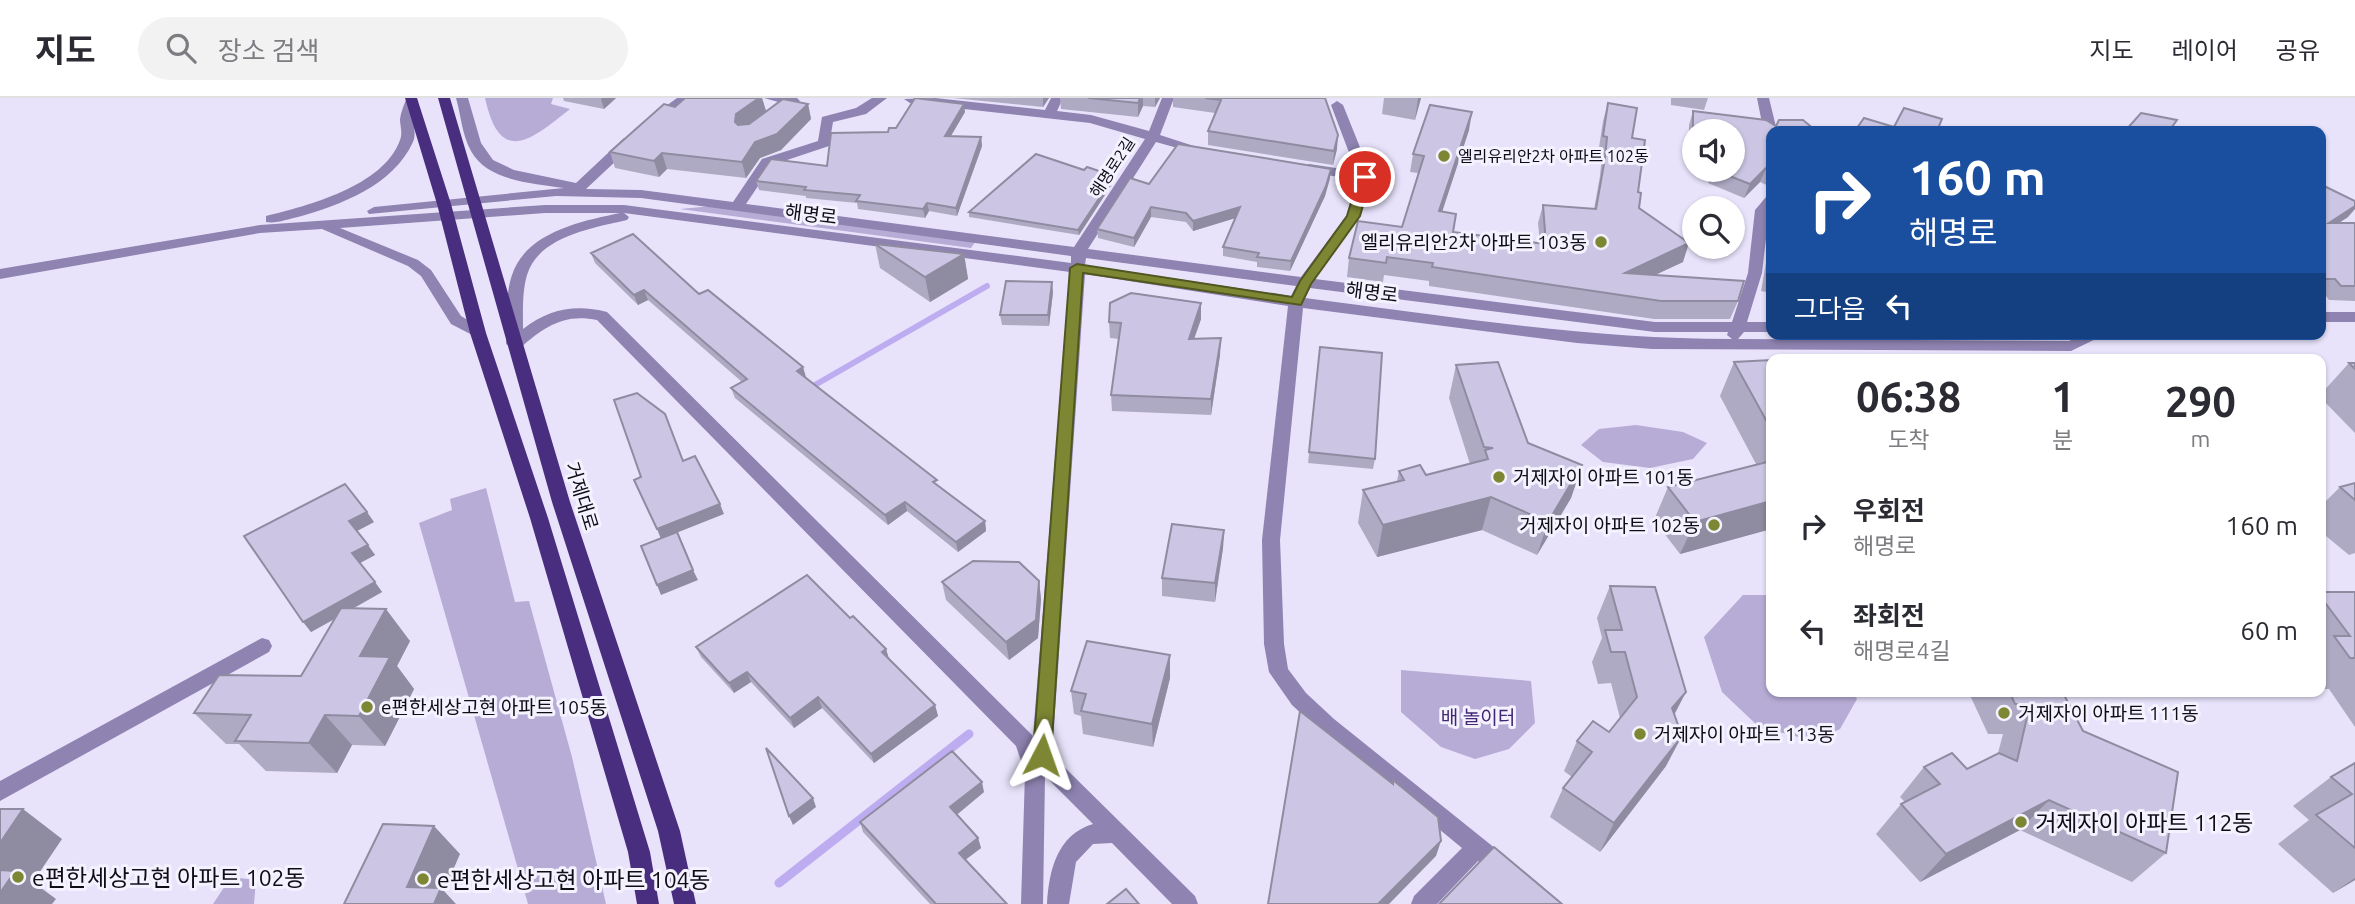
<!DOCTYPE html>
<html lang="ko">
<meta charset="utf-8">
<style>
body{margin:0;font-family:Ubuntu,"Noto Sans KR",sans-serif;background:#f2f2f3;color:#2b2b33;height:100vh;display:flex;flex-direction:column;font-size:26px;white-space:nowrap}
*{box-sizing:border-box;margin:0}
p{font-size:23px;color:#7c7c81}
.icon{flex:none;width:38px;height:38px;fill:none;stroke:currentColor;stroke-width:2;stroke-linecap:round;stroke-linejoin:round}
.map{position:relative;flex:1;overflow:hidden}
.details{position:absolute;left:1766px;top:256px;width:560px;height:343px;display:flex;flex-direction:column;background:#fff;border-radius:14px;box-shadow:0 2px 5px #0004}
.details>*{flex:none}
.top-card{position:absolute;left:1766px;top:28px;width:560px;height:214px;border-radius:14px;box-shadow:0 2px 5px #0004;background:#1a4fa0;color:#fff;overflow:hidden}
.controls{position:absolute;left:1682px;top:21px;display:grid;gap:14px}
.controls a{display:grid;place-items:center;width:63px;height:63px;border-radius:50%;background:#fff;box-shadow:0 2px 5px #0004;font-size:35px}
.pin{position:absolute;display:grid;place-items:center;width:60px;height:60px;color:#fff;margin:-30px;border:4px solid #fff;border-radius:50%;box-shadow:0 2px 7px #0007}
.me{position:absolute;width:77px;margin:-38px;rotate:4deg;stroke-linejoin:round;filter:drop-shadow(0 0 5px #0008)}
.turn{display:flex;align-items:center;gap:24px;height:147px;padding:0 28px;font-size:32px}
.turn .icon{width:91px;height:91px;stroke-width:2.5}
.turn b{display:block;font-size:49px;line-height:60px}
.then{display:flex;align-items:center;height:66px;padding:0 28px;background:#0003;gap:14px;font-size:26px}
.eta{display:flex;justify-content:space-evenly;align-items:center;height:119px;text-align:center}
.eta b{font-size:42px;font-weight:700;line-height:49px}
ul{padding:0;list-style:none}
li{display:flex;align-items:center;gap:21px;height:105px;padding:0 28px}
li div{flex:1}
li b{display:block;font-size:26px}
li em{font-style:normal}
header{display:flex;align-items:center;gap:42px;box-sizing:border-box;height:98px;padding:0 35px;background:#fff;border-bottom:2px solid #e1e1e2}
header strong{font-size:33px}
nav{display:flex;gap:38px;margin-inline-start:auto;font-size:24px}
.search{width:490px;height:63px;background:#f2f2f3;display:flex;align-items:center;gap:18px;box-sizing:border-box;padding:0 24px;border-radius:38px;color:#7c7c81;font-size:26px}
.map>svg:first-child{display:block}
.green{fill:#b6acd6}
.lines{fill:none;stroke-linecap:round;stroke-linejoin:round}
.stream-far1{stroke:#bdadf0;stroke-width:6}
.stream{stroke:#bdadf0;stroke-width:9}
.minor{fill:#8e83b1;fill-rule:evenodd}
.major{fill:#492e7f;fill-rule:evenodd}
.wall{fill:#afaac4}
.shaded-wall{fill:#8f8ba0}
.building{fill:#ccc6e4;stroke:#8f8ba0;stroke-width:2}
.route{fill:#7d8632;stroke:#515720;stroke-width:2}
.poi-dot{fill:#7d8632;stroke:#f4f2fe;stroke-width:2.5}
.labels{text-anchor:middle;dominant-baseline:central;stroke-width:6;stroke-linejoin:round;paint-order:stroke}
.far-poi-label{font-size:16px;fill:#0f0c16;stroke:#f4f2fe;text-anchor:start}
.far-street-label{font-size:16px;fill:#0f0c16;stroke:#f4f2fe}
.street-label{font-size:19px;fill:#0f0c16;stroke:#f4f2fe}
.poi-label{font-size:19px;fill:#0f0c16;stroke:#f4f2fe;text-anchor:start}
.park-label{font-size:19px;fill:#422773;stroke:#f4f2fe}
.near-poi-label{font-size:23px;fill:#0f0c16;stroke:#f4f2fe;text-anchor:start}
</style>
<header>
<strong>지도</strong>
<div class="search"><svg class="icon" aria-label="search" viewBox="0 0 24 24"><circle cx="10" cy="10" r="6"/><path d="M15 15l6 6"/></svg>장소 검색</div>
<nav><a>지도</a><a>레이어</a><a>공유</a></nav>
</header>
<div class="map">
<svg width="2355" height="806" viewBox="0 0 2355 806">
<rect width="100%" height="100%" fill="#e8e3fb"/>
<g class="green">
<path d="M485,0H553L551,6L570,11C530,43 500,68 485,0Z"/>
<path d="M712,108L975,144L971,150L680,111Z"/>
<path d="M1775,236H1985L1986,239L1777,241Z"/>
<path d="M1636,327L1683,334L1707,345L1693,361L1650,370L1603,364L1581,347L1599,331Z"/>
<path d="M486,390L515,504L529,503L572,659L606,806H528L419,425L452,412L450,401Z"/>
<path d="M1743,497H1771V593H1853L1857,601L1840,631L1814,643L1759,629L1722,594L1704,539Z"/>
<path d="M1401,572L1531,583L1535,625L1509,651L1475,661L1441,649L1401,614Z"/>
<path d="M231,779L256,782L254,806H213Z"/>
</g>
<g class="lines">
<path class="stream-far1" d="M808,291L987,188"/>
<path class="stream" d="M779,785L969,636"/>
<g class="minor">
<path d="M407,0L418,2C417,7 414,12 414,18C412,27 417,35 413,44C393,88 340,107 298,119C288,121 276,126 266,124V118C307,108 384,88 400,42C403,35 400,28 400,21C401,14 404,6 407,0Z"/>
<path d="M456,0H468L481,45L493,62L514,72L576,85L624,40H634V46L586,91L641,92L733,104L762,61L818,43L822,19L856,10L872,0H887L866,16L833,24L829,48L772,67L746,106L1074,149L1145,41L1090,25L910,5L904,1L935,0L1045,12L1051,0H1063L1057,13L1091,17L1149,33L1162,0H1174L1160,37L1206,52L1199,56L1156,44L1088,151L1301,179L1346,118L1357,82L1309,74L1302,70L1309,66L1356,73L1331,7L1337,3L1343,7L1372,79L1360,118L1315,181L1655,224H1732L1748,175L1755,112L1766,99L1771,98L1762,175L1747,224H1771V234H1744L1738,241L2069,243L2084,236H2106L2071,253L1652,251L1577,245L1303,210L1280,442L1284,546L1288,571L1306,595L1334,621L1511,763L1514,770L1511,777L1503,780L1478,763L1437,806H1411L1414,798L1462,750L1320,633L1292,607L1269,574L1264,546L1262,442L1288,208L1085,176L1052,657L1195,798L1198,806H1172L1112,745L1093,746L1076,764L1069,806H1047C1049,772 1057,737 1093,726L1045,678L1043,806H1021L1025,675L1016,648L597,222C564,215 544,229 520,250L514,251L506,246C507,225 505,197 512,177C526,134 582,123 620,115H545L340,130L418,162L431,172L461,218L483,231L486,235L483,239L478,240L451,226L421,178L408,168L322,131L260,135L0,181V171L260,127L545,107H624L1071,165V158L641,100L556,98L369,116L367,113L374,109L564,90C534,85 488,84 471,53C462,37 461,17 456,0ZM624,115L1070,174L1033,638L607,214C575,206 549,211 523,231C523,214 522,194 527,177C539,138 593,130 627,122L629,119ZM1086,160L1296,188L1291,198L1085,167ZM1310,190L1655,234H1728L1727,237L1732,241C1588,241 1447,218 1305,200Z"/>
<path d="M677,0H691L661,25H651V19Z"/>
<path d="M764,0H797L800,3L774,21L768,17L782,5Z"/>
<path d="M1757,0H1769L1777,33H1771V39L1764,35Z"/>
<rect x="2320" y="214" width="35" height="10"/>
<path d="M262,540L269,542L272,548L269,554L0,703V683Z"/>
</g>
<g class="major">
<path d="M405,0H417L451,106L486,235L548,420L650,754L659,806H637L628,754L530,420L470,235L437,106Z"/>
<path d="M438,0H450L570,404L680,733L696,806H674L658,733L552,404Z"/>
</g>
</g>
<g class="wall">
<path d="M563,0H616L604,11L564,3Z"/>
<path d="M685,0H762L766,13L748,26L808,6L811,21L781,52L760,60L746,80L667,71L659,79L615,70L610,54L675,9Z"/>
<path d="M953,0H1049L1043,9Z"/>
<path d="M1060,0H1160L1155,9L1143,8L1138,19L1061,11Z"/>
<path d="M1173,0H1325L1337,51L1333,67L1208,47V33L1215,15L1173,9Z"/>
<path d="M1384,0H1421L1415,22L1382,16Z"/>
<path d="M1671,0H1708L1704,12L1671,7Z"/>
<path d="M1608,5L1632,40L1639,110L1683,164L1654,177L1738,203L1730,221H1654L1429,188V183L1384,177L1383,184L1347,179L1349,160L1402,129L1418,75L1410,74L1413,56L1469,32L1442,114L1453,134L1540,145L1538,125L1543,107L1594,111L1600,78L1602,57L1598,56L1603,23Z"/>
<path d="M1693,13L1776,28L1803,22L1771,33V89L1760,84L1744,100L1708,85L1713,72H1732V33H1694V57L1689,56V27Z"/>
<path d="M965,14L951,38L981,39L982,48L957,118L929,113L925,120L858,111L857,105L806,100V98L759,92L756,83L827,68L896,30Z"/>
<path d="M1084,72L1114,78V83L1079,137L969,119V114Z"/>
<path d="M1330,80L1325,98L1290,173L1257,169V164L1223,158V149L1235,120L1193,133L1186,124L1151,119L1134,149L1098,140L1097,131L1149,86Z"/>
<path d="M2320,86L2348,119L2339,125H2355V203L2329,202L2324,195H2320Z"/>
<path d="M875,146L964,156L968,181L930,204L880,170Z"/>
<path d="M1771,153V195L1761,193L1766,165Z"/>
<path d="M591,155L699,196L803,269L805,279L938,387L985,423L986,433L958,454L907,413L888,427L735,300L731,290L742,284L648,202L638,207L595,165Z"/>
<path d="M1053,194L1049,228L1002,227L1000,217Z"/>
<path d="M1201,221L1194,241L1220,257L1211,317L1112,313L1111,297L1119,241L1110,240L1109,224Z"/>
<path d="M1320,249L1375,361L1373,371L1308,365Z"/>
<path d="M1771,262V431L1680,456L1654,422L1668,389L1756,366L1720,298L1734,264Z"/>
<path d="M2349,265H2355V335L2320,299V297Z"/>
<path d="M1456,267L1528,345L1582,367L1571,400L1537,457L1482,432L1377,459L1358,425L1363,392L1397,383L1399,373L1426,377L1470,366L1449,300Z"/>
<path d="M2355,385V455L2349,457L2320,433V409L2340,389Z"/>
<path d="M374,424L357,433L375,457L360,465L382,494L354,510L410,543L397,568L414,591L385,648L352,647L337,675L266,673L239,646H226L194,615L301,578L335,521L311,534L244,438Z"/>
<path d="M1224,432L1223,450L1215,504L1162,498V480Z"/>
<path d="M1039,483L1041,501L1038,540L1009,562L946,502L942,484Z"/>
<path d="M1610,488L1674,617L1666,668L1600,754L1550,719L1563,690L1572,679L1564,673L1577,643L1609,634L1620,620L1611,585L1598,586L1592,564L1602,540L1597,520Z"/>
<path d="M2320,494H2355V629L2329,591H2320Z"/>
<path d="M850,520L886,551L889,562L935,607L938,618L874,665L822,610L794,630L751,584L734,595L701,559L696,549Z"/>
<path d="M1170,580L1153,649L1083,636L1081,618L1074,616L1071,593Z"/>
<path d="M1968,593H2062L2083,633L2166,755L2132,784L2020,732L1920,784L1876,736L1901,706L1905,704L1900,699L1924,669L1967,671L1998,655L2003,636H1988Z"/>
<path d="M2355,665V782L2333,795L2278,746L2309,722L2293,708L2331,679Z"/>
<path d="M984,694L957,716L978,740L981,750L965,762L1007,806H930L863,734L860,724Z"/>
</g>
<g class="shaded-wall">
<path d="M602,0H616L604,11L601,1Z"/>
<path d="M759,0H762L766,13L740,32L735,24L736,16Z"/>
<path d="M1043,0H1049L1043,9Z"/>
<path d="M1140,0H1143V8L1138,19V5Z"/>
<path d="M1155,0H1160L1155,9Z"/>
<path d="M1418,0H1421L1415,22Z"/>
<path d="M808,6L811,21L781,52L760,60L746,80L742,64L755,44Z"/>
<path d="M964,6L965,14L946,46L945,38Z"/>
<path d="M1472,14L1469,32L1436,132L1439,113Z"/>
<path d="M1338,37L1337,51L1333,67L1334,53Z"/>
<path d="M981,39L982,48L957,118L956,110Z"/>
<path d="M662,55L667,71L659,79L654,63Z"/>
<path d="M1766,70L1760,84L1744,100L1750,86Z"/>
<path d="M1331,71L1330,80L1325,98L1290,173L1291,163Z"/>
<path d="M1114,78V83L1079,137L1078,132Z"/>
<path d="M927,105L929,113L925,120L923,111Z"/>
<path d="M2355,108V111L2348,119L2320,137L2329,125Z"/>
<path d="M1151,109V119L1134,149V140Z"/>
<path d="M1240,109L1239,119L1193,133V123Z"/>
<path d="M1689,145L1683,164L1619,194L1625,175Z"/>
<path d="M964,156L968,181L930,204L925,179Z"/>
<path d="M1052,184L1053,194L1049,228L1048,217Z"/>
<path d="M644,192L648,202L638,207L634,197Z"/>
<path d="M1201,205V221L1188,258L1189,241Z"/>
<path d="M1221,240L1220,257L1211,317V301Z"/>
<path d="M803,269L806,279L800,283L797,273Z"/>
<path d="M1582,367L1571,400L1537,457L1548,424Z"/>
<path d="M1491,399L1482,432L1377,459L1383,427Z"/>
<path d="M1771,403V431L1680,456L1695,424Z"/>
<path d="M905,404L907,413L888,427L885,417Z"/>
<path d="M720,406L724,416L661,441L657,431Z"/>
<path d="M367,414L374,424L357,433L349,423Z"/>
<path d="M985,423L986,433L958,454L956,444Z"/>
<path d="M1224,432L1223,450L1215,504V485Z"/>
<path d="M368,447L375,457L360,465L352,455Z"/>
<path d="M693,472L698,482L661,497L657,487Z"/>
<path d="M1039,483L1041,501L1038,540L1009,562L1006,544Z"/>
<path d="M375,484L382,494L311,534L303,524Z"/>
<path d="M386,511L410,543L397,568L414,591L385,648L359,618L360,558Z"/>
<path d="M886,551L889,561L885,565L882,554Z"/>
<path d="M1170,557V580L1153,649L1152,626Z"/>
<path d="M747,574L751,584L734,595L729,585Z"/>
<path d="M1686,594L1670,625L1672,610Z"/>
<path d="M818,599L822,610L794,630L790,620Z"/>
<path d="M935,607L938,618L874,665L871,656Z"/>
<path d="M325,617L352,647L337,675L309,645Z"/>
<path d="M1682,638L1666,668L1600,754L1614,725Z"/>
<path d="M982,684L984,694L953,720L950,709Z"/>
<path d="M813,700L816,709L793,727L789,718Z"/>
<path d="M2049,702L2020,732L1920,784L1946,756Z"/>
<path d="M23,711L62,741L33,784L56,801L52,806H0V745Z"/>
<path d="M434,728L460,756L444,793L456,806H423L407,789Z"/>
<path d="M978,740L981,750L961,765L959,755Z"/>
<path d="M1441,743L1436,758L1389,806H1378Z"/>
<path d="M2355,780V782L2333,795Z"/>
</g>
<g class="building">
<path d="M685,0H759L736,16L735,24L738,27L749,26L783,1L808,6L777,36L755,44L742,64L662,55L654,63L610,54L664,6L675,9Z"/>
<path d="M915,0L964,6L945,38L981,39L956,110L927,105L923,111L856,103L860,97L804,92L806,89L756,83L771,61L827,68L831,35L888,34L889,30H896Z"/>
<path d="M1088,0H1140L1138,5Z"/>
<path d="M1205,0H1325L1338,37L1334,53L1208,33L1221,2Z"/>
<path d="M1608,5L1637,10L1632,40L1645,42L1638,94L1641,95L1639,110L1689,145L1625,175L1744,183L1738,203H1661L1432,169L1433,165L1387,159L1386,165L1349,160L1358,123L1402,129L1424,58L1413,56L1430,7L1472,14L1439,113L1456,116L1453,134L1546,146L1543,107L1596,111L1605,60L1607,39L1603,38Z"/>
<path d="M1904,10L1942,21L1937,33H1855L1864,20L1894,29Z"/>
<path d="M1693,13L1766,22L1776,28L1779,22H1803L1815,32H1824L1825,33H1771V73L1766,70L1750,86L1714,72H1732V53L1738,48L1732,47V33H1694L1693,42Z"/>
<path d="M2141,15L2177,22L2169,33H2125Z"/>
<path d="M1178,46L1331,71L1326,88L1291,163L1257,159L1259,155L1223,149L1240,109L1193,123L1186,115L1151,109L1134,140L1097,131L1130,80L1149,86Z"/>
<path d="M1036,56L1084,72L1087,69L1114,78L1078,132L969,114Z"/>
<path d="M2320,86L2355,103V108L2329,125H2355V188H2341L2335,181H2320Z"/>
<path d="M633,136L699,196L708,192L803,269L797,273L937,382L933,384L985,423L956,444L905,404L885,417L731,290L747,281L644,192L634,197L591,155Z"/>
<path d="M875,146L964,156L925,179Z"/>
<path d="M1771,155V180L1767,179Z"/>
<path d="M1006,183L1052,184L1048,217H1000Z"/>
<path d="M1131,195L1201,205L1189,241L1221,240L1211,301L1111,297L1121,225L1109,224L1110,205Z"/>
<path d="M1320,249L1382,255L1375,361L1309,354Z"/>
<path d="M1771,262V331L1734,264Z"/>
<path d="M1498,264L1528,345L1582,367L1548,424L1491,399L1383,427L1363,392L1404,382L1399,373L1420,367L1426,377L1488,361L1485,352L1493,350L1484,349L1456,267Z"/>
<path d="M2349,265H2355V271Z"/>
<path d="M637,295L665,316L683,363L695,358L720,406L657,431L634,382L641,379L614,302Z"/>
<path d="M1771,363V403L1695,424L1668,389Z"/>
<path d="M2355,385V402L2340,389Z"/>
<path d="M345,386L367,414L349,423L368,447L352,455L375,484L303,524L244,438Z"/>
<path d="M1172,426L1224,432L1215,485L1162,480Z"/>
<path d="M677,434L693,472L657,487L641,448Z"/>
<path d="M973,463L1019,464L1039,483L1036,522L1006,544L942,484Z"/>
<path d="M807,477L850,520L853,518L886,551L882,554L935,607L871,656L818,599L790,620L747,574L729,585L696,549Z"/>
<path d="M1610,488L1655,489L1686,594L1672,610L1682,638L1614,725L1563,690L1592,654L1577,643L1593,623L1609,634L1637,599L1625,554H1611L1605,532H1622Z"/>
<path d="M2320,494H2355V560H2350L2334,538H2350L2320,498Z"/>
<path d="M341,510L386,511L360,558L390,559L359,618L325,617L309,645L235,643L251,617L194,615L219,577L301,578Z"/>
<path d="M1087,543L1170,557L1152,626L1081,613L1086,596L1071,593Z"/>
<path d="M2009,593H2062L2083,633L2178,674L2166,755L2049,702L1946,756L1901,706L1940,686L1924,669L1952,655L1967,671L1999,655L2017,663L2030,606H2015Z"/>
<path d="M1300,613L1393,686V682L1438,719L1441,743L1378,806H1268Z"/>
<path d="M766,650L813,700L789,718Z"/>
<path d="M952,653L982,684L950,709L978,740L959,755L1007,806H936L860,724Z"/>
<path d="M2355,665V750L2316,717L2352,696L2331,679Z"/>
<path d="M0,711H23L0,745Z"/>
<path d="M383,726L434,728L407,789L441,790L434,806H344Z"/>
<path d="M1494,749L1562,806H1439Z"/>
<path d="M0,772L15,773L0,795Z"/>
<path d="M1126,791L1139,806H1107Z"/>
</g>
<path class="route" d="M1365,76L1371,79L1360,118L1311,186L1301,207L1083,175L1051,657L1049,663L1042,665L1035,663L1033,657L1070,170L1077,166L1292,199L1300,183L1347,118L1359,79Z"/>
<g class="poi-dot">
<circle cx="1444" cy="58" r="7"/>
<circle cx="1601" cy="144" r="7"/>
<circle cx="1499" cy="379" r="7"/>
<circle cx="1714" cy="427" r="7"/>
<circle cx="367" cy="609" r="7"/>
<circle cx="2004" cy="615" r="7"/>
<circle cx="1640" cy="636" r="7"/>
<circle cx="2021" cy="724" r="7"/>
<circle cx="18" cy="779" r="7"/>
<circle cx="423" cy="781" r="7"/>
</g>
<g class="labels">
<g class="far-poi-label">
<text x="1458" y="58">엘리유리안2차 아파트 102동</text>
</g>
<g class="far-street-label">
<text transform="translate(1112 69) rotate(-57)">해명로2길</text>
</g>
<g class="street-label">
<text transform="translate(811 116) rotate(7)">해명로</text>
<text transform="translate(1372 194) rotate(7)">해명로</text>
<text transform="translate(582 398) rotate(73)">거제대로</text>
</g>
<g class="poi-label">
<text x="1587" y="144" text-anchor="end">엘리유리안2차 아파트 103동</text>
<text x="1513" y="379">거제자이 아파트 101동</text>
<text x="1700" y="427" text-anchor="end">거제자이 아파트 102동</text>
<text x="381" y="609">e편한세상고현 아파트 105동</text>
<text x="2018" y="615">거제자이 아파트 111동</text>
<text x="1654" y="636">거제자이 아파트 113동</text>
</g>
<g class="park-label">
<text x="1478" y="619">배 놀이터</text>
</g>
<g class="near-poi-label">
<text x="2035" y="724">거제자이 아파트 112동</text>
<text x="32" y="779">e편한세상고현 아파트 102동</text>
<text x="437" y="781">e편한세상고현 아파트 104동</text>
</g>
</g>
</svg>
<div class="controls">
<a><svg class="icon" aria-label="sound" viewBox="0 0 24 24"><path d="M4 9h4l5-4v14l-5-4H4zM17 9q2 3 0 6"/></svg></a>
<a><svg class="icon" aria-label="search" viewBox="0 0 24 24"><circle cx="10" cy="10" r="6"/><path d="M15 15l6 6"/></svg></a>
</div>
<div class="pin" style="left:1365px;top:79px;background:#d93025"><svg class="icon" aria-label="arrive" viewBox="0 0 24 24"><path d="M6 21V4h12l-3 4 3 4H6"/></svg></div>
<svg class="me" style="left:1042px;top:657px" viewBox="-20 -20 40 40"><path d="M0-17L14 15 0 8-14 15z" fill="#7d8632" stroke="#fff" stroke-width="4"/></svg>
<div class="top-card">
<div class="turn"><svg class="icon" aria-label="right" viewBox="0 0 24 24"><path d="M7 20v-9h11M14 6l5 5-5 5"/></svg><div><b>160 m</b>해명로</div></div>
<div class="then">그다음<svg class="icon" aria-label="left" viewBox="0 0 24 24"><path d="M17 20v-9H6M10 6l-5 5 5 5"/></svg></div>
</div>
<section class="details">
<div class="eta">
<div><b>06:38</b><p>도착</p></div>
<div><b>1</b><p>분</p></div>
<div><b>290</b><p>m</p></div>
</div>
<ul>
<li><svg class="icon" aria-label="right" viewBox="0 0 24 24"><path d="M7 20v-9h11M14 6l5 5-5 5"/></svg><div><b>우회전</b><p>해명로</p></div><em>160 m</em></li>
<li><svg class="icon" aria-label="left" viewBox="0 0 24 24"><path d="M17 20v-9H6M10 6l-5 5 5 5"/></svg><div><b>좌회전</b><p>해명로4길</p></div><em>60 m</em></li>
</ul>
</section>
</div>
